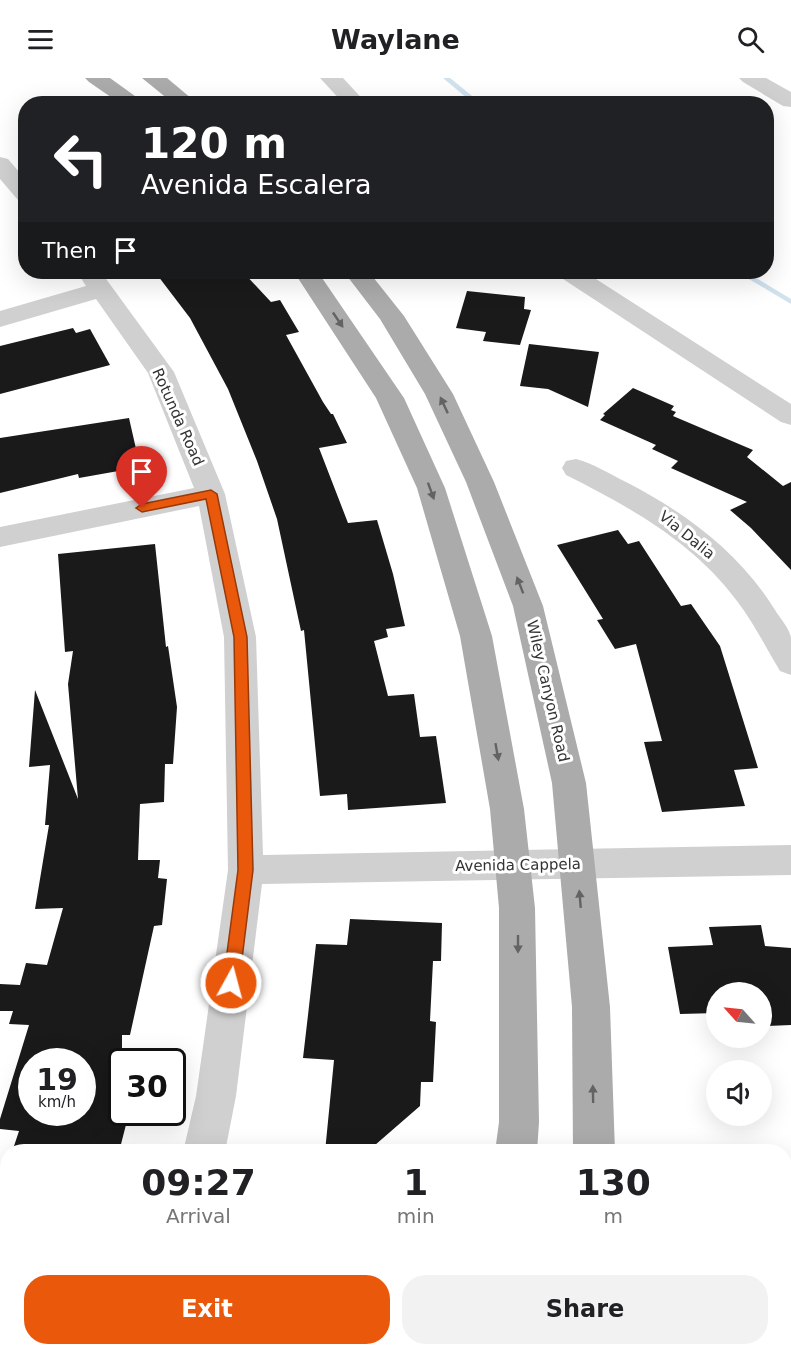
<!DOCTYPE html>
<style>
body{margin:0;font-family:"DejaVu Sans",sans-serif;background:#f2f2f2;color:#202124;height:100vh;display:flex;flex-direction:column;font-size:22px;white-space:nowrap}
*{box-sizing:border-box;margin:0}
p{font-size:20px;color:#757577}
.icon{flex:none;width:33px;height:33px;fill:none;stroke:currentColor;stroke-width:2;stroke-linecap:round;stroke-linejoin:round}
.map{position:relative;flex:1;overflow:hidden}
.drawer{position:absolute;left:0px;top:1066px;width:792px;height:212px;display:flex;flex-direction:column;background:#fff;border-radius:24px 24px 0 0;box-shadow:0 6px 24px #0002}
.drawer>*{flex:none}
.banner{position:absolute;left:18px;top:18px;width:756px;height:183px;border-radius:24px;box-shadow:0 6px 24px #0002;background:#202124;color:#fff;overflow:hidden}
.needle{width:39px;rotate:297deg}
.buttons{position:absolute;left:706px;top:904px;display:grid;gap:12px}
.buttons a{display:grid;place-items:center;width:66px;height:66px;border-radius:50%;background:#fff;box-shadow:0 6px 24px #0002;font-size:30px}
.speed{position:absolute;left:18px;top:970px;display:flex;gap:12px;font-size:30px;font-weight:700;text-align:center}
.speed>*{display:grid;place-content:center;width:78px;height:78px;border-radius:50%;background:#fff;box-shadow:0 6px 24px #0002;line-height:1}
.speed small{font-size:15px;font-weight:400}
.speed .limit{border:3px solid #111;border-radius:9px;background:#fff;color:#111}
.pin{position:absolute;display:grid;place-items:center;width:51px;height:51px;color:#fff;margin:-62px -26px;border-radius:50% 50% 50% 0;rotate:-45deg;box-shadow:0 0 6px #0007}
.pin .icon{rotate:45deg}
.me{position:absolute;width:66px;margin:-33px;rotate:7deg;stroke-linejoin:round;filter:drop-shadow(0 0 4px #0008)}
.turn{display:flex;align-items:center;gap:21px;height:126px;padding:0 24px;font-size:27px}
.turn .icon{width:78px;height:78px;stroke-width:2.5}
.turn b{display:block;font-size:42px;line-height:51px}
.then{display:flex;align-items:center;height:57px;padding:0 24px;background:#0003;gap:12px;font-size:22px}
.eta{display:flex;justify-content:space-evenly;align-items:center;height:102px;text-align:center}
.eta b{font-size:36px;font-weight:800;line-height:42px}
.cta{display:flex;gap:12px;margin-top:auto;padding:12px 24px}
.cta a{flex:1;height:69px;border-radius:24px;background:#ea580c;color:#fff;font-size:24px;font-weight:800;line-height:69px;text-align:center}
.cta a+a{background:#f2f2f2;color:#202124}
header{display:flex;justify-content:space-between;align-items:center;height:78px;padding:0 24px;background:#fff;font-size:27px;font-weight:800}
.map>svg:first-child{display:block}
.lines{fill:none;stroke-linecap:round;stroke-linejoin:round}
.stream{fill:#cfe2ee;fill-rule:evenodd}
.building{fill:#1a1a1a;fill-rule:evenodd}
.minor{fill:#d0d0d0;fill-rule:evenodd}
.major{fill:#ababab;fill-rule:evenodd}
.oneway{fill:#636363}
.route{fill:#ea580c;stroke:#983908;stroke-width:1.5}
.labels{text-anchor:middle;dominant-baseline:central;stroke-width:6;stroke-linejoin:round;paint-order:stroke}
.street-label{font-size:15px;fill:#333;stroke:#fff}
</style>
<header><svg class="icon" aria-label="menu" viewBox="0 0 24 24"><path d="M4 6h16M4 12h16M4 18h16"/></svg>Waylane<svg class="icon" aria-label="search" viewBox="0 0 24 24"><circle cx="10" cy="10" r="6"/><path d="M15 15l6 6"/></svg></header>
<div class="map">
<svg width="791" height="1277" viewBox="0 0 791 1277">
<rect width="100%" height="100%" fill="#fff"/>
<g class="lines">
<g class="stream">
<path d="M443,0H450L482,26H474Z"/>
<path d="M737,194H746L791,221V226Z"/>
</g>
</g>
<g class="building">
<path d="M155,194H243L271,224L280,222L299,254L286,257L323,324L331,336H333L347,365L319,370L348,445L377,442L393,496L405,548L386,551L388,559L374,563L388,618L414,616L420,659L436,658L446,725L348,732L347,716L320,718L304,552L301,553L277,441L257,383L228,311L190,240Z"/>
<path d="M467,213L525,219L524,231L531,232L520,267L483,263L486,254L456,250Z"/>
<path d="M73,250L76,255L90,251L110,287L0,316V268Z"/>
<path d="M529,266L599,274L588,329L548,311L520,308Z"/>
<path d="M633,310L674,328L671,332L676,334L673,338L753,372L747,379L783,408L791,404V492L751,450L730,432L747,424L671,390L678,383L652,371L656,367L600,342L605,337L603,336Z"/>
<path d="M129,340L139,384L123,387L124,392L79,400L78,396L0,415V360Z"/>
<path d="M618,452L628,466L639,463L681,528L691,526L720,568L758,690L734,692L745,728L662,734L644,664L662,663L636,566L615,571L597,542L603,541L557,467Z"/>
<path d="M155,466L166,569L168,568L177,629L173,686H165L164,724L140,726L138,782H160L158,800L167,801L162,847L154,848L130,957H122V1035H129L119,1074H12L19,1053L0,1051V1041L29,947L9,946L13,933H0V906L20,907L26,885L47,887L63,830L35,831L49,747H45L50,687L29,689L35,612L78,721L68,606L73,573L65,574L58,476ZM32,984H82V1035H32Z"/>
<path d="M350,841L442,845L441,883H433L430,943L436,944L433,1004H421L420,1028L367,1074H325L334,982L303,980L308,937L316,866L347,867Z"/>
<path d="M761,847L765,868L791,870V947L767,948L762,934V915H717V935L680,936L668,869L713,867L709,849Z"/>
</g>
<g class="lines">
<g class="minor">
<path d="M320,0H343L367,26H344Z"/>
<path d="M739,0H766L791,14V29L783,28L743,4Z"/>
<path d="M0,79L8,81L26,102V124L18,122L0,101Z"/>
<path d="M77,194H101L174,294L225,416L256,559L263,777L791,767V797L262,806L236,1018L225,1074H183L196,1018L228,792L224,559L199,428L0,469V449L194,410L148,295L96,221L0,249V233L86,208Z"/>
<path d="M557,194H585L791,326V347L781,344L560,199Z"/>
<path d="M576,381C594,386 610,396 626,404C686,435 739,474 775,532C780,540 790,551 791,560C791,571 791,585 791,597L780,593C766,570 754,545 737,523C693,464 630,429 566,397L562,390L566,383Z"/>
<path d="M138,1270H182L180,1277H136Z"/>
</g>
<g class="major">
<path d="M85,0H110L146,26H121L89,4Z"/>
<path d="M142,0H167L198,26H174Z"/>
<path d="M294,194H318L404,320L445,410L492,558L524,731L535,830L539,1044L537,1074H495L499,1044V830L490,731L460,558L417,410L376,320Z"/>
<path d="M344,194H369L404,238L453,316L494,404L543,528L586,705L610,929L615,1074H573L572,929L552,705L513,528L466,404L425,316L380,241Z"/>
<path d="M477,1270H521L520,1277H476Z"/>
<rect x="559" y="1270" width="44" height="7"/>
</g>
</g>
<defs><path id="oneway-solid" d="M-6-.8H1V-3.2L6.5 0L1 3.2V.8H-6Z" transform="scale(1.5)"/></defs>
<g class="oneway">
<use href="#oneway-solid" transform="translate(338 242) rotate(56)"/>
<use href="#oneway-solid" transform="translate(444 327) rotate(-115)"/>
<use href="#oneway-solid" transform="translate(431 413) rotate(70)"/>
<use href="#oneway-solid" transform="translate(520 507) rotate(-111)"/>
<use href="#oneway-solid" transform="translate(497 674) rotate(80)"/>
<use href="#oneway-solid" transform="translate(580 821) rotate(-95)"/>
<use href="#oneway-solid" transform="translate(518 866) rotate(90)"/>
<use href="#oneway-solid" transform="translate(593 1016) rotate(-91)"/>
</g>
<path class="route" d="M211,412L217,416L247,559L253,792L239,905L237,910L231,912L225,910L223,905L238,792L234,559L206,421L142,434L136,430L142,426Z"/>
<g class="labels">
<g class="street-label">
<text transform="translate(178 339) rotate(66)">Rotunda Road</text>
<text transform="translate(687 457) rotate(39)">Via Dalia</text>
<text transform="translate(548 613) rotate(77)">Wiley Canyon Road</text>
<text transform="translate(518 787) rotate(-1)">Avenida Cappela</text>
</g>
</g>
</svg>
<div class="buttons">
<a><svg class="needle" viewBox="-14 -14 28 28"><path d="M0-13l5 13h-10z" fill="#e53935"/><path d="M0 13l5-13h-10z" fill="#757577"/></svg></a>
<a><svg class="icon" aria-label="sound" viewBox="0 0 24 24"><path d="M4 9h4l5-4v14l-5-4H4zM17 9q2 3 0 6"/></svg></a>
</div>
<div class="speed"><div>19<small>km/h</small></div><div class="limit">30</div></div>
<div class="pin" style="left:142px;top:430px;background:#d93025"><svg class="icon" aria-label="arrive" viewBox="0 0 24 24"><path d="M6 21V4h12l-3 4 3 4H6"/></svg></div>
<svg class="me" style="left:231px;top:905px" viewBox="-20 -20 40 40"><circle r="17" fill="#ea580c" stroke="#fff" stroke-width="3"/><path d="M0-11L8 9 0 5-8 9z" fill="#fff"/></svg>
<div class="banner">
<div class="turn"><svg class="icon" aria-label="left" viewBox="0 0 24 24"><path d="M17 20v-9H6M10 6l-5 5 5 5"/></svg><div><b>120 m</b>Avenida Escalera</div></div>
<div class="then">Then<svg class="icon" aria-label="arrive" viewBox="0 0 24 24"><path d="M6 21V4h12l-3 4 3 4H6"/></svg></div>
</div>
<section class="drawer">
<div class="eta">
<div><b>09:27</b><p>Arrival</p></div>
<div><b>1</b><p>min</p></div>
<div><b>130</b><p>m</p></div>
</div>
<div class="cta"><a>Exit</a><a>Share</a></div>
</section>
</div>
